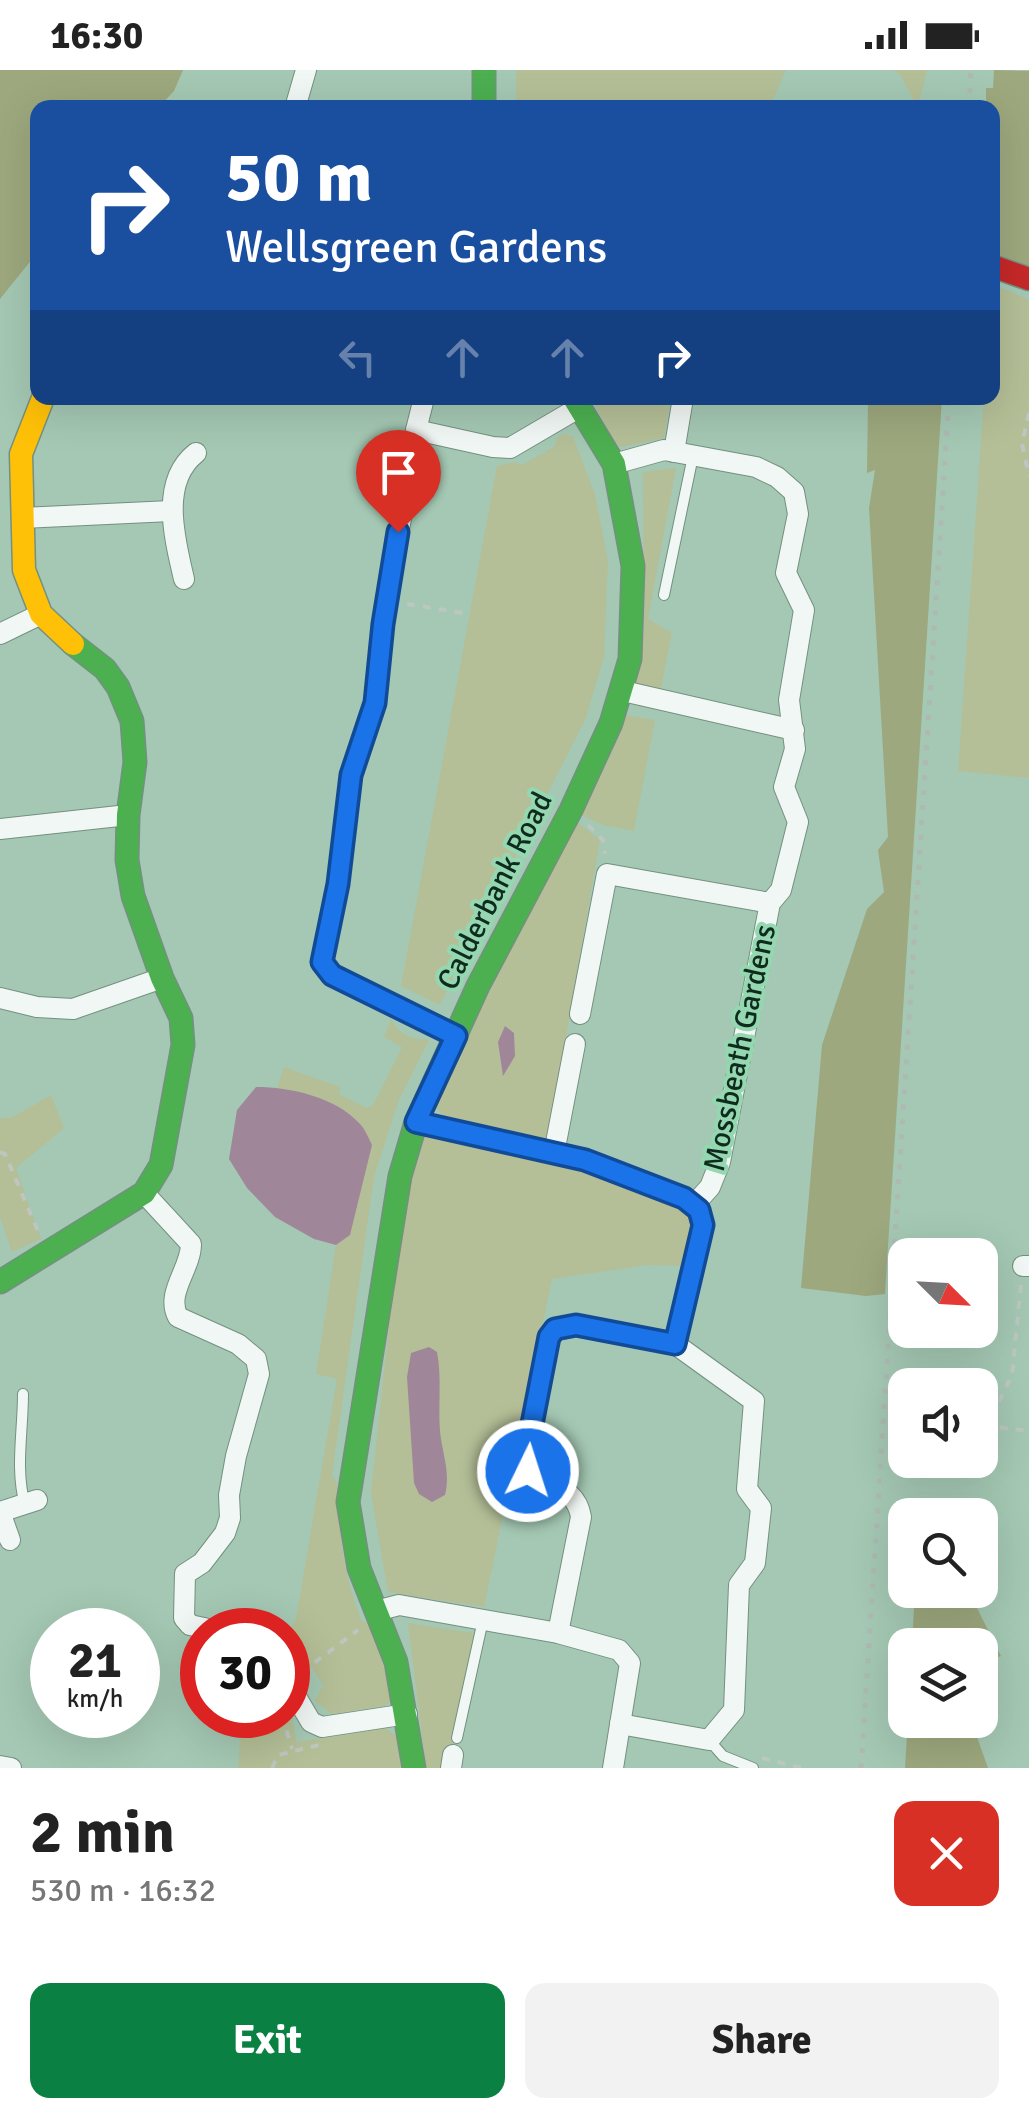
<!DOCTYPE html>
<meta charset="utf-8">
<style>
body{margin:0;font-family:Signika,sans-serif;background:#f2f2f2;color:#222;height:100vh;display:flex;flex-direction:column;font-size:38px;white-space:nowrap}
*{box-sizing:border-box;margin:0}
p{font-size:32px;color:#767676}
.icon{flex:none;width:55px;height:55px;fill:none;stroke:currentColor;stroke-width:2;stroke-linecap:round;stroke-linejoin:round}
.map{position:relative;height:1698px;overflow:hidden}
.drawer{display:flex;flex-direction:column;background:#fff;flex:1}
.drawer>*{flex:none}
.hud{position:absolute;left:30px;top:30px;width:970px;height:305px;border-radius:20px;box-shadow:0 10px 40px #0002;background:#1a4fa0;color:#fff;overflow:hidden}
.needle{width:65px;rotate:114deg}
.controls{position:absolute;left:888px;top:1168px;display:grid;gap:20px}
.controls a{display:grid;place-items:center;width:110px;height:110px;border-radius:20px;background:#fff;box-shadow:0 10px 40px #0002;font-size:50px}
.speed{position:absolute;left:30px;top:1538px;display:flex;gap:20px;font-size:50px;font-weight:700;text-align:center}
.speed>*{display:grid;place-content:center;width:130px;height:130px;border-radius:50%;background:#fff;box-shadow:0 10px 40px #0002;line-height:1}
.speed small{font-size:25px;font-weight:400}
.speed .limit{border:15px solid #d22;background:#fff;color:#111}
.pin{position:absolute;display:grid;place-items:center;width:85px;height:85px;color:#fff;margin:-102px -42px;border-radius:50% 50% 50% 0;rotate:-45deg;box-shadow:0 0 10px #0007}
.pin .icon{rotate:45deg}
.me{position:absolute;width:110px;margin:-55px;rotate:4deg;stroke-linejoin:round;filter:drop-shadow(0 0 8px #0008)}
.turn{display:flex;align-items:center;gap:35px;height:210px;padding:0 30px;font-size:45px}
.turn .icon{width:130px;height:130px;stroke-width:2.5}
.turn b{display:block;font-size:70px;line-height:85px}
.lanes{display:flex;align-items:center;height:95px;padding:0 30px;background:#0003;justify-content:center;gap:50px;direction:ltr}
.lanes .off{opacity:.35}
.round{display:grid;place-items:center;flex:none;width:105px;height:105px;border-radius:20px;background:#f2f2f2}
.headline{display:flex;align-items:center;justify-content:space-between;height:170px;padding:0 30px}
h1{font-size:60px;font-weight:700;line-height:75px}
.primary-button{display:flex;gap:20px;margin-top:auto;padding:20px 30px}
.primary-button a{flex:1;height:115px;border-radius:20px;background:#0b8043;color:#fff;font-size:40px;font-weight:700;line-height:115px;text-align:center}
.primary-button a+a{background:#f2f2f2;color:#222}
.status{display:flex;justify-content:space-between;align-items:center;height:70px;padding:0 50px;background:#fff;direction:ltr}
.status svg{height:28px;fill:currentColor}
.map>svg:first-child{display:block}
.green{fill:#b4bf97}
.forest{fill:#9da87e}
.water{fill:#9f8799}
.lines{fill:none;stroke-linecap:round;stroke-linejoin:round}
.lane-casing{stroke:#749080;stroke-width:12}
.street-casing{stroke:#749080;stroke-width:22}
.fast-casing{stroke:#749080;stroke-width:25}
.slow-casing{stroke:#749080;stroke-width:25}
.jam-casing{stroke:#749080;stroke-width:25}
.path{stroke:#bcc7c1;stroke-width:4;stroke-dasharray:8 8;stroke-linecap:butt}
.lane{stroke:#f1f7f4;stroke-width:10}
.street{stroke:#f1f7f4;stroke-width:20}
.fast{stroke:#4caf50;stroke-width:22}
.slow{stroke:#ffc107;stroke-width:22}
.jam{stroke:#c62828;stroke-width:22}
.rail{stroke:#afb9b3;stroke-width:5;stroke-dasharray:5 10;stroke-linecap:butt}
.route-casing{stroke:#114b97;stroke-width:25}
.route{stroke:#1a73e8;stroke-width:18}
.labels{text-anchor:middle;dominant-baseline:central;stroke-width:8;stroke-linejoin:round;paint-order:stroke}
.street-label{font-size:30px;fill:#0f2b1d;stroke:#95d7b1}
</style>
<div class="status"><b>16:30</b><svg viewBox="0 0 49 12"><path d="M0 12V9h3v3zM5 12V6h3v6zM10 12V3h3v9zM15 12V0h3v12zM26 1h20v11H26zM47 4h2v5h-2z"/></svg></div>
<div class="map">
<svg width="1029" height="1698" viewBox="0 0 1029 1698">
<rect width="100%" height="100%" fill="#a4c8b3"/>
<g class="green">
<path d="M516,0H786L769,38L516,37Z"/>
<path d="M893,0H927L918,37L899,3Z"/>
<path d="M993,214L1029,230V708L958,701L984,328H992Z"/>
<path d="M598,328H671L664,368L621,377L614,371L594,334Z"/>
<path d="M566,364L573,367L595,424L608,491L604,586L586,648L440,935L401,916L497,396L514,392L522,395L555,376L558,366Z"/>
<path d="M676,398L648,549L672,563L660,623L640,618L635,612L644,561L643,402Z"/>
<path d="M626,645L655,650L634,761L603,755L577,743Z"/>
<path d="M574,750L600,770L548,1070L444,1047L434,1035Z"/>
<path d="M391,949C400,965 410,969 429,970L399,1030L374,1107L332,1405L337,1413C339,1465 343,1501 361,1550L371,1555L394,1631L383,1636L332,1644L315,1631L323,1615L308,1592H296C284,1575 288,1566 296,1548L337,1309L316,1304L336,1175L350,1165L277,1018L284,997L340,1017L339,1024L367,1038L373,1035L402,977L384,967Z"/>
<path d="M51,1025L64,1058L16,1098L41,1169L12,1182L0,1147V1048H11Z"/>
<path d="M423,1061L587,1095L683,1133L696,1146L690,1196L648,1195L552,1209L484,1537L388,1522L371,1423L398,1170Z"/>
<path d="M408,1553L478,1564L448,1698H426Z"/>
<path d="M288,1631L297,1672L386,1658L398,1668L401,1698H238L240,1670L251,1645H288Z"/>
</g>
<g class="forest">
<path d="M0,0H183L174,21L159,37L38,38L37,183L0,229Z"/>
<path d="M994,0L1029,1V202L993,184L992,38H986V18H993Z"/>
<path d="M888,328H942L885,1224L866,1226L801,1218L822,975L867,839L884,822L878,780L888,767L869,438L875,400L867,403L868,331Z"/>
<path d="M915,1520H968L1001,1586L980,1594V1575H912Z"/>
<path d="M908,1650H971L988,1698H905Z"/>
</g>
<g class="water">
<path d="M505,956L514,963L515,986L503,1006L498,972Z"/>
<path d="M256,1017C290,1017 336,1027 360,1054C365,1059 369,1069 372,1075L350,1165L336,1175L314,1169L275,1147L247,1118L229,1089L237,1040Z"/>
<path d="M429,1277L437,1282C442,1307 438,1335 440,1361C442,1382 451,1404 445,1425L432,1432L419,1424L414,1413L407,1307L411,1283Z"/>
</g>
<g class="lines">
<g class="lane-casing">
<g id="lane">
<path d="M664,525L693,386"/>
<path d="M23,1324C23,1362 15,1399 25,1435"/>
<path d="M457,1668L483,1550"/>
<path d="M709,1670L723,1686L753,1698"/>
</g>
</g>
<g class="street-casing">
<g id="street">
<path d="M295,38L306,0"/>
<path d="M416,360L424,328"/>
<path d="M674,382L683,328"/>
<path d="M614,394L664,380L756,397L777,407L794,422L798,444L786,503L804,540L789,630L795,679L784,717L798,752L781,820L770,833L720,1092L710,1117L693,1136"/>
<path d="M22,448L171,441"/>
<path d="M184,509C175,470 159,412 196,383"/>
<path d="M0,564L41,544"/>
<path d="M623,621L794,660"/>
<path d="M0,759L128,745"/>
<path d="M0,928L37,937L73,939L162,908"/>
<path d="M580,944L607,804L770,833"/>
<path d="M456,965L332,905L322,891L338,814L351,705L375,633L383,554L416,360L493,377L510,378L580,337"/>
<path d="M416,1052L585,1090L684,1129L699,1140L703,1155L675,1274L754,1331L747,1419L761,1438L755,1493L739,1515L734,1640L709,1670L620,1654"/>
<path d="M554,1083L575,974"/>
<path d="M144,1123L191,1174C191,1199 165,1223 178,1247L238,1274L256,1289L259,1304L236,1386L229,1425L230,1448L225,1463L202,1493L185,1504L184,1548L190,1555L213,1560"/>
<path d="M1023,1196H1029"/>
<path d="M0,1442L37,1430"/>
<path d="M0,1442L10,1470"/>
<path d="M376,1541L399,1535L558,1563L619,1580L630,1593L613,1698"/>
<path d="M558,1563L581,1447C576,1416 550,1418 529,1401L525,1385L549,1267L555,1259L575,1255L675,1274"/>
<path d="M288,1613L311,1652L322,1657L407,1644"/>
<path d="M0,1696L11,1698"/>
<path d="M451,1698L453,1685"/>
</g>
</g>
<g class="fast-casing">
<g id="fast">
<path d="M484,0V38"/>
<path d="M0,1212L144,1123L161,1095L183,975L181,948L162,908L133,826L127,790L128,745L135,692L132,651L118,617L105,599L73,574"/>
<path d="M414,1698L396,1592L359,1498L348,1432L400,1106L416,1052L478,916L571,740L611,653L630,589L633,496L614,394L574,328"/>
</g>
</g>
<g class="slow-casing">
<path id="slow" d="M43,328L21,384L24,500L41,544L73,574"/>
</g>
<g class="jam-casing">
<path id="jam" d="M992,196L1029,209"/>
</g>
<g class="path">
<path d="M1029,343L1022,374L1029,406"/>
<path d="M407,534L464,543"/>
<path d="M588,755L603,770L605,784"/>
<path d="M0,1082L5,1084L38,1161"/>
<path d="M1021,1215L1012,1305L987,1356L1029,1361"/>
<path d="M302,1602L358,1560"/>
<path d="M282,1645L292,1679"/>
<path d="M762,1688L802,1698"/>
<path d="M272,1698L278,1685L319,1675"/>
</g>
<use href="#lane" class="lane"/>
<use href="#street" class="street"/>
<use href="#fast" class="fast"/>
<use href="#slow" class="slow"/>
<use href="#jam" class="jam"/>
<g class="rail">
<path d="M969,38L971,0"/>
<path d="M861,1698L949,328"/>
</g>
</g>
<g class="lines">
<g class="route-casing">
<path id="route" d="M398,462L383,554L375,633L351,705L338,814L322,892L332,905L456,966L416,1052L585,1090L684,1128L699,1140L703,1155L675,1274L576,1255L555,1259L549,1267L526,1385L528,1401"/>
</g>
<use href="#route" class="route"/>
</g>
<g class="labels">
<g class="street-label">
<text transform="translate(495 821) rotate(-63)">Calderbank Road</text>
<text transform="translate(740 978) rotate(-78)">Mossbeath Gardens</text>
</g>
</g>
</svg>
<div class="controls">
<a><svg class="needle" viewBox="-14 -14 28 28"><path d="M0-13l5 13h-10z" fill="#e53935"/><path d="M0 13l5-13h-10z" fill="#767676"/></svg></a>
<a><svg class="icon" aria-label="sound" viewBox="0 0 24 24"><path d="M4 9h4l5-4v14l-5-4H4zM17 9q2 3 0 6"/></svg></a>
<a><svg class="icon" aria-label="search" viewBox="0 0 24 24"><circle cx="10" cy="10" r="6"/><path d="M15 15l6 6"/></svg></a>
<a><svg class="icon" aria-label="layers" viewBox="0 0 24 24"><path d="M12 4l9 5-9 5-9-5zM3 14l9 5 9-5"/></svg></a>
</div>
<div class="speed"><div>21<small>km/h</small></div><div class="limit">30</div></div>
<div class="pin" style="left:398px;top:462px;background:#d93025"><svg class="icon" aria-label="arrive" viewBox="0 0 24 24"><path d="M6 21V4h12l-3 4 3 4H6"/></svg></div>
<svg class="me" style="left:528px;top:1401px" viewBox="-20 -20 40 40"><circle r="17" fill="#1a73e8" stroke="#fff" stroke-width="3"/><path d="M0-11L8 9 0 5-8 9z" fill="#fff"/></svg>
<div class="hud">
<div class="turn"><svg class="icon" aria-label="right" viewBox="0 0 24 24"><path d="M7 20v-9h11M14 6l5 5-5 5"/></svg><div><b>50 m</b>Wellsgreen Gardens</div></div>
<div class="lanes"><svg class="icon off" aria-label="left" viewBox="0 0 24 24"><path d="M17 20v-9H6M10 6l-5 5 5 5"/></svg><svg class="icon off" aria-label="ahead" viewBox="0 0 24 24"><path d="M12 20V5M6 11l6-6 6 6"/></svg><svg class="icon off" aria-label="ahead" viewBox="0 0 24 24"><path d="M12 20V5M6 11l6-6 6 6"/></svg><svg class="icon" aria-label="right" viewBox="0 0 24 24"><path d="M7 20v-9h11M14 6l5 5-5 5"/></svg></div>
</div>
</div>
<section class="drawer">
<div class="headline"><div><h1>2 min</h1><p>530 m · 16:32</p></div><a class="round" style="background:#d93025;color:#fff"><svg class="icon" aria-label="close" viewBox="0 0 24 24"><path d="M6 6l12 12M18 6L6 18"/></svg></a></div>
<div class="primary-button"><a>Exit</a><a>Share</a></div>
</section>
